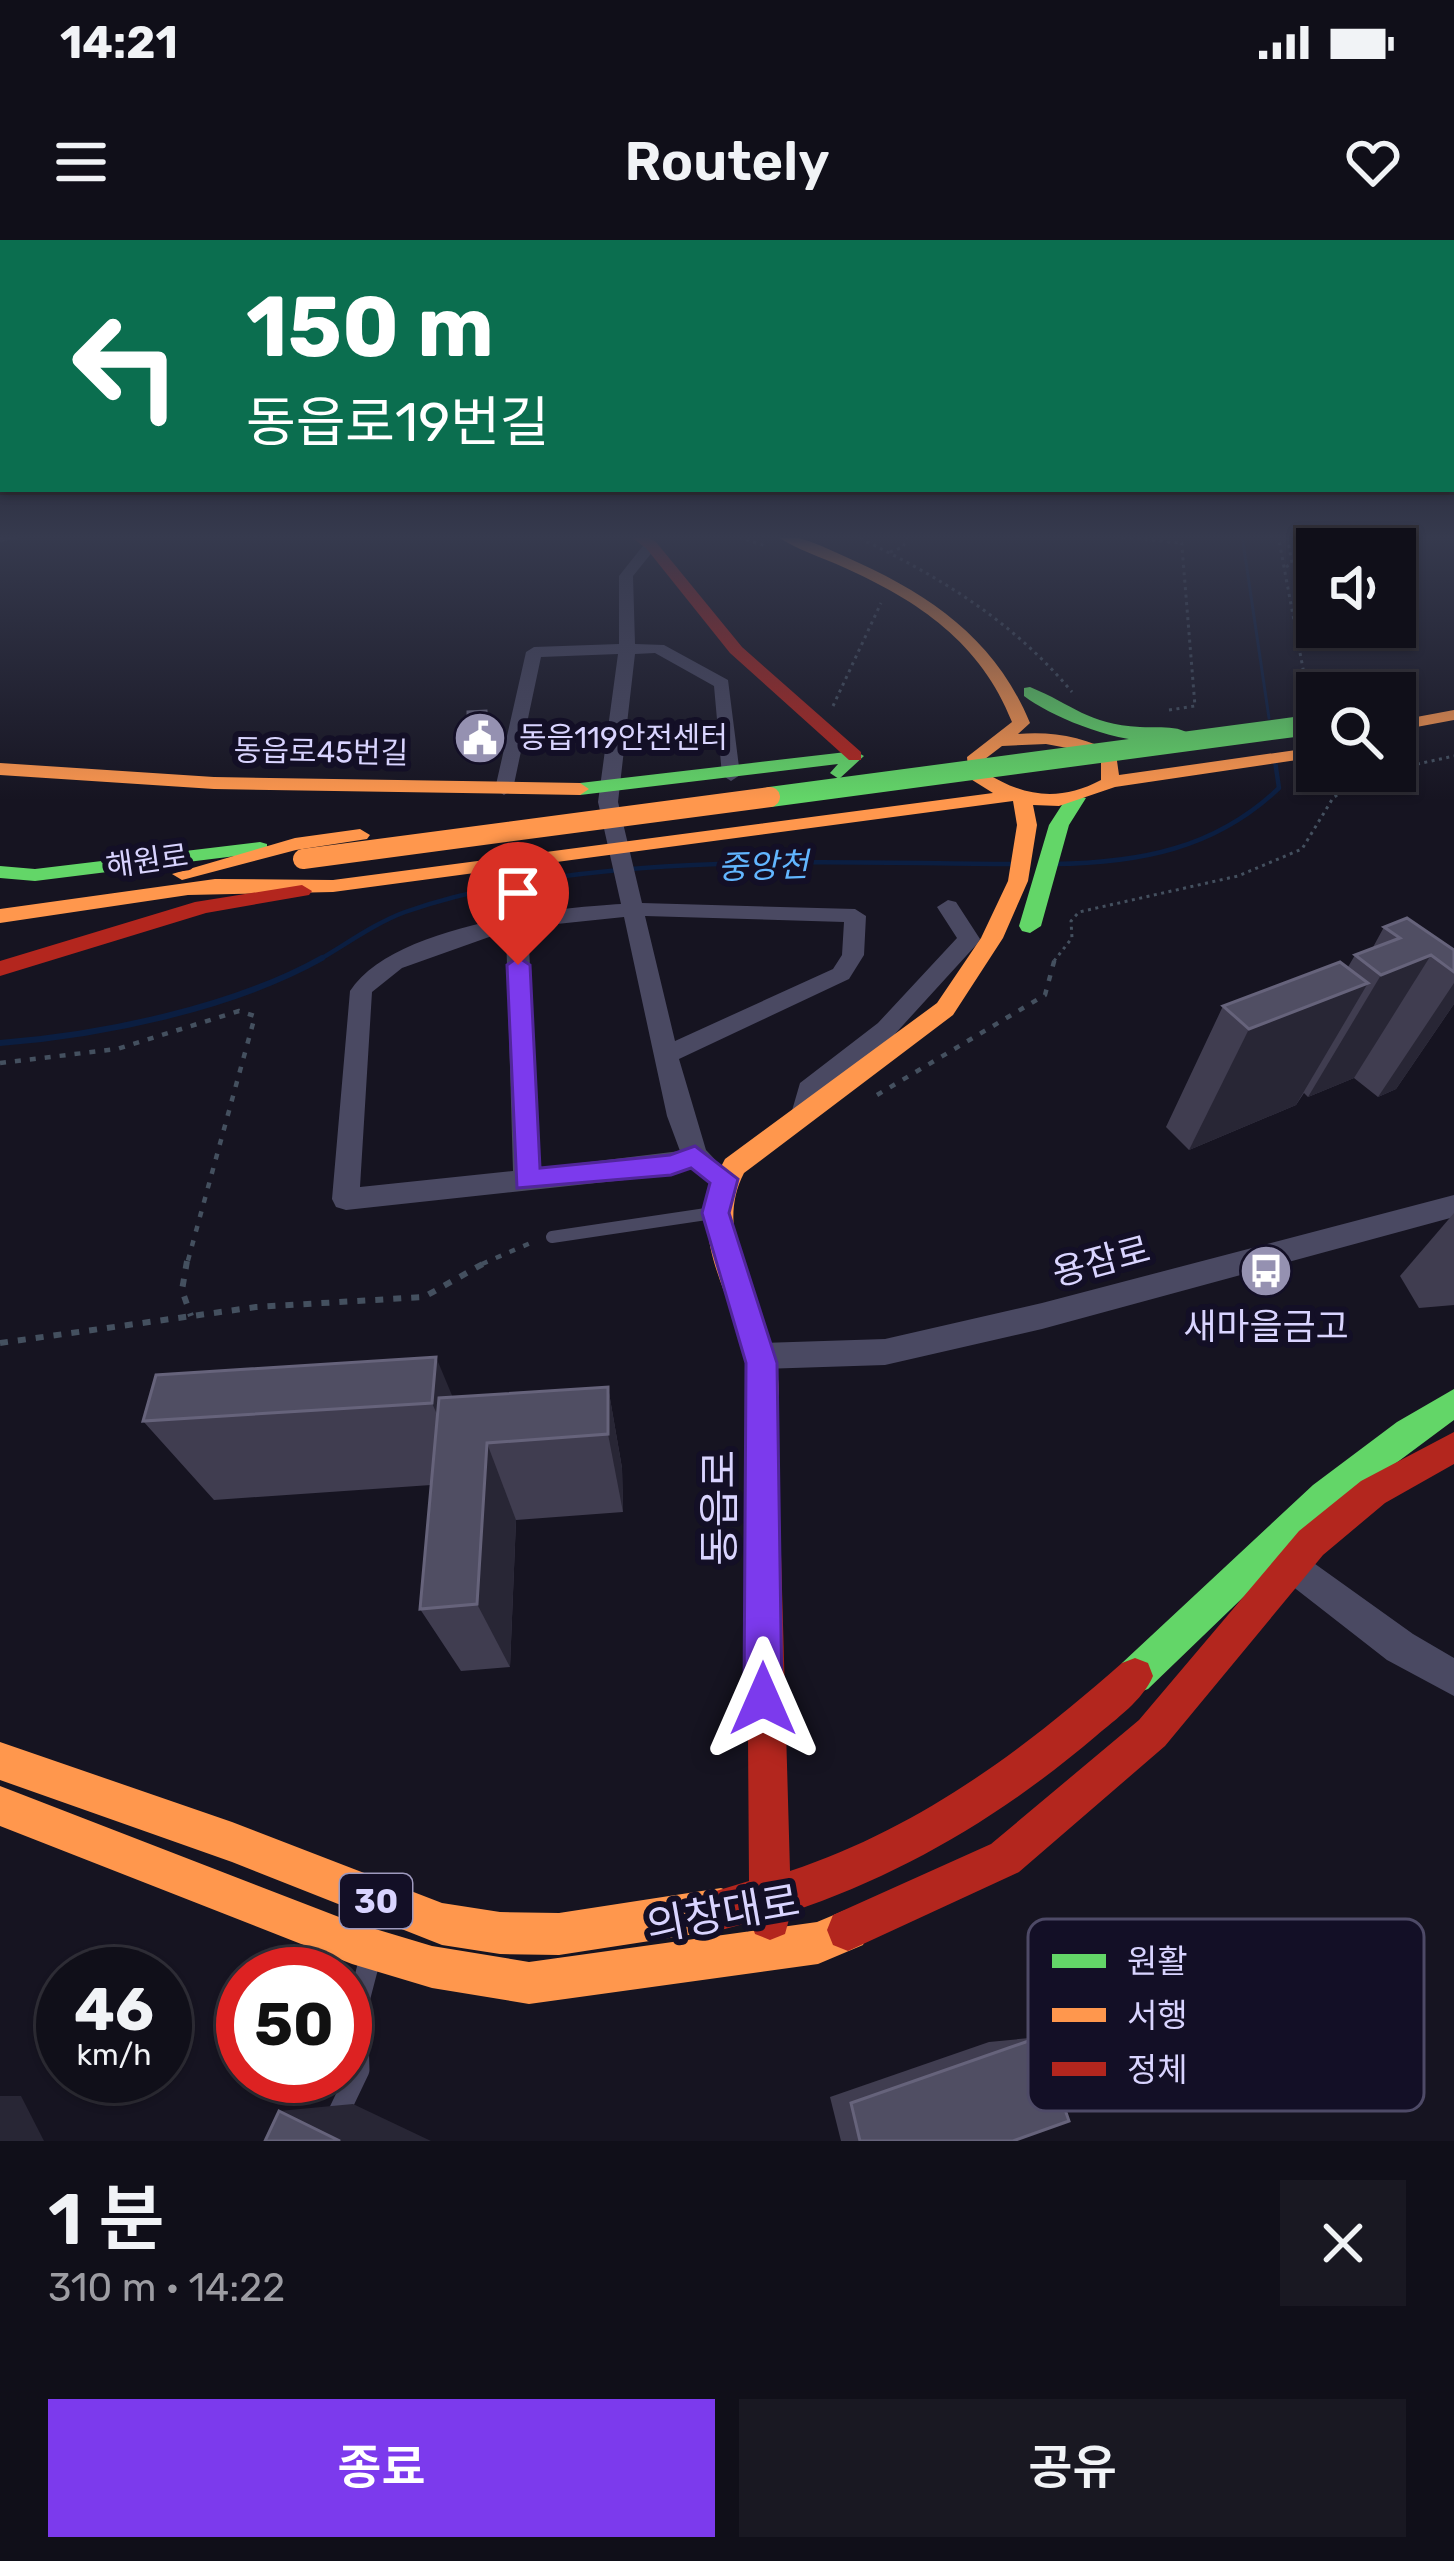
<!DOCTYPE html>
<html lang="ko">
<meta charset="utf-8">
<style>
body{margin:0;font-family:Rubik,"Noto Sans KR",sans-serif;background:#191822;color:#f1f3f6;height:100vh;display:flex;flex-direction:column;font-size:45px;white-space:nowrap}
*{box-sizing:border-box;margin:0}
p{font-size:39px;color:#9c9ca2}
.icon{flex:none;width:66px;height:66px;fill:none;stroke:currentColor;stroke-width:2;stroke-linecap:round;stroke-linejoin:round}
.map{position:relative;height:1901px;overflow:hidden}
.sheet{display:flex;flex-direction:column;background:#100f19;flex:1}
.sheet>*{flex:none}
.top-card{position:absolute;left:0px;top:0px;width:1455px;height:252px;box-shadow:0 3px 9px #0004,0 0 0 3px #302f38;background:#0b6e4f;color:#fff;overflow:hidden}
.buttons{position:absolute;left:1296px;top:288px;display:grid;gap:24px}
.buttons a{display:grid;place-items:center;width:120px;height:120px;border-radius:0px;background:#100f19;box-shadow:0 3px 9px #0004,0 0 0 3px #302f38;font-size:60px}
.speed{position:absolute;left:36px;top:1707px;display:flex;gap:24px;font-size:60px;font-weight:700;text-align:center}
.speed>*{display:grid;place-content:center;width:156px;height:156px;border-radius:50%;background:#100f19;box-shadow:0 3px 9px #0004,0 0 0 3px #302f38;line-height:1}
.speed small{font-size:30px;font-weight:400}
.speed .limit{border:18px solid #d22;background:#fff;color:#111}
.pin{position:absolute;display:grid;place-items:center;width:102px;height:102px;color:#fff;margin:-123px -51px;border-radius:50% 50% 50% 0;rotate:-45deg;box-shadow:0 0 12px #0007}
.pin .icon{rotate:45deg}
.me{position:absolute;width:132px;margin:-66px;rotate:0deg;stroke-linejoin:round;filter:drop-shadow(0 0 9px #0008)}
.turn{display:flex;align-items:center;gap:42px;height:252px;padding:0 48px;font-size:54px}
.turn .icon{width:156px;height:156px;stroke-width:2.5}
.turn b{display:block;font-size:84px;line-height:102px}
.round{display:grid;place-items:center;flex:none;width:126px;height:126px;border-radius:0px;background:#191822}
.summary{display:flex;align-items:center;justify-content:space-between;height:204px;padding:0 48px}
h1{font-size:72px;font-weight:600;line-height:90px}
.cta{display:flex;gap:24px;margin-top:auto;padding:24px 48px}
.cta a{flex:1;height:138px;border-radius:0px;background:#7c3aed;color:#fff;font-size:48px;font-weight:600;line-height:138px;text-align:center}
.cta a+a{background:#191822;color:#f1f3f6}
.status{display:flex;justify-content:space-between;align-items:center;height:84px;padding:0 60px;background:#100f19;direction:ltr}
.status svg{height:33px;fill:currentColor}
header{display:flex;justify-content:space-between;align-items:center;height:156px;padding:0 48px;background:#100f19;font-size:54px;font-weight:600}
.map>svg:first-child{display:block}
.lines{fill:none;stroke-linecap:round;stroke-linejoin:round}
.stream-far2{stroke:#0b1e41;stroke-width:3}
.stream-far1{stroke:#0b1e41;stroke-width:4.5}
.stream{stroke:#0b1e41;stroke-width:6}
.path-far2{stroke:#44505f;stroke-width:3;stroke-dasharray:3 4.5;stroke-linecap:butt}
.path-far1{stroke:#44505f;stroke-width:4.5;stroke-dasharray:6 9;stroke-linecap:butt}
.path{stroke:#44505f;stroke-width:6;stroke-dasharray:8 10;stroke-linecap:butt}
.lane-far1{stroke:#4a4962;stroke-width:12}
.lane{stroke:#4a4962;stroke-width:21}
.street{fill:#4a4962;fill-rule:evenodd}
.fast{fill:#63d668;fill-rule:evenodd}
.slow{fill:#ff974d;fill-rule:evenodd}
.jam{fill:#b3261e;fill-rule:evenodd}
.fast-bridge{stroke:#63d668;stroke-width:20}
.slow-bridge{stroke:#ff974d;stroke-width:20}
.wall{fill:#403d50}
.shaded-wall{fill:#282635}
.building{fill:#504e63;stroke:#66637b;stroke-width:3}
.route{fill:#7c3aed;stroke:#51269a;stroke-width:3}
.labels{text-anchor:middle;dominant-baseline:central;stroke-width:12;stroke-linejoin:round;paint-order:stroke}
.far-poi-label{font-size:30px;fill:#d9d4ff;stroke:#130f26;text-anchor:start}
.far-street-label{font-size:30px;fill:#d9d4ff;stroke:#130f26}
.far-water-label{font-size:33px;font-style:italic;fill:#62b6ff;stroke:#130f26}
.shield{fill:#130f26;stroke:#9e99be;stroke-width:3}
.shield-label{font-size:33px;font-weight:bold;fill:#d9d4ff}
.street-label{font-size:36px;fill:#d9d4ff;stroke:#130f26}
.poi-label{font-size:36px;fill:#d9d4ff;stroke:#130f26}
.near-street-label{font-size:42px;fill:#d9d4ff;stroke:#130f26}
.key{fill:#130f26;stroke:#4e4a67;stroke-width:3}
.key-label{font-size:33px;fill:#d9d4ff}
</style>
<div class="status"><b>14:21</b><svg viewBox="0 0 49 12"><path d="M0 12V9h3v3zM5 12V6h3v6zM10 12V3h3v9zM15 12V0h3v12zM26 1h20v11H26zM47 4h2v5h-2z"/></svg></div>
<header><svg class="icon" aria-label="menu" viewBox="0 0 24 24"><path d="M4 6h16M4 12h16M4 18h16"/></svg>Routely<svg class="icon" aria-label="heart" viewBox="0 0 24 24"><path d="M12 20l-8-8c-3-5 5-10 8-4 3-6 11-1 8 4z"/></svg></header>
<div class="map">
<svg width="1454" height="1901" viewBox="0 0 1454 1901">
<rect width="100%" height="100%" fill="#161421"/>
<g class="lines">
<path class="stream-far2" d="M1242,295L1269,478"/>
<g class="stream-far1">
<path d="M1053,624C1139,623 1215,609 1279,548L1275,521"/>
<path d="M317,721C345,705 375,683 405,672C583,610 828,623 1016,624"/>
</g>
<path class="stream" d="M0,803C102,795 233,768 322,718"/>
<g class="path-far2">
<path d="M732,295L766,306"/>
<path d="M853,295C937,335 1012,380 1072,452"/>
<path d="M1100,295L1181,303"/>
<path d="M1278,295L1304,434L1328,453"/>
<path d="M890,312L903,307L908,295"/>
<path d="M1286,327L1292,323L1287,295"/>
<path d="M833,466L881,363"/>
<path d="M1169,470L1195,466L1181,295"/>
<path d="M1395,529L1454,516"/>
<path d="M1054,721L1072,698L1071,681L1079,672L1238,636L1302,609L1333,558L1372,531"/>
</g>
<g class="path-far1">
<path d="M0,823L117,809L239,771L255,776L187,1024"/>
<path d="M877,855L1045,755L1055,718"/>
<path d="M482,1024L535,1001"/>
</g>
<g class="path">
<path d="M187,1021L182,1050L191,1076"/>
<path d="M0,1103L256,1067L424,1057L488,1021"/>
</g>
<path class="lane-far1" d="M552,997L713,973"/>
<path class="lane" d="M325,1901L359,1830L357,1768L368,1726"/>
<g class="street">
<path d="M0,295H32L0,302Z"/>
<path d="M646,302L658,305L633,336L635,404L664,405L728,440L740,535L731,541L722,535L714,446L655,413L635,414L618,562L642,663L855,669L866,676L864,715L849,739L679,819L706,910L722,927L718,934L709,937L692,928L671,935L346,970L336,967L332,959L350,751C391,687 549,668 621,664L598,562L618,414L541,417L513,549L504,555L495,549L526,412L534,407L619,404V336ZM645,676L844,682L842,715L833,729L675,801ZM624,677L667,876L680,911L540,928L528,687ZM506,691L513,931L360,947L372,752L402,728Z"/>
<path d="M948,660L956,662L980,699L977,704L894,795L821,853L813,881H795L791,874L800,843L878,783L957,698L937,667Z"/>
<path d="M1454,955V977L1042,1089L885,1125L761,1129L750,1125L746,1116L750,1107L761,1103L885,1099L1042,1063Z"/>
<path d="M1290,1306L1413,1394L1454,1418V1456L1387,1420L1278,1335L1273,1323L1278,1311Z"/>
</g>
<g class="fast">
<path d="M1030,447C1074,465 1087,484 1140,487C1157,488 1175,485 1188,493C1150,518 1057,481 1024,456V448Z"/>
<path d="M855,511L864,516L839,539L830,533L838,524L580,555L571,549L580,543Z"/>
<path d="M1069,554L1086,558L1069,585L1041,686L1030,693L1022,691L1019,686L1049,585Z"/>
<path d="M260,602L267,604V612L35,641L0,638V626L35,629Z"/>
<path d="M1454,1149V1180L1337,1267L1148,1449L1135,1454L1122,1449L1117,1436L1122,1423L1313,1245L1397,1182Z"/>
</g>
<g class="slow">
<path d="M775,295C800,294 823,307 846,317C928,353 995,398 1030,483L1018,494C1053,491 1085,497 1116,514L1119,535L1317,507V517L1115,547L1059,566L1033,565L1037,585L1028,641L1003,698L953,775L744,933C711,996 764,1061 776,1123C781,1151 778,1180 778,1208L773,1219L762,1223L751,1219L746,1208C746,1180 750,1151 746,1124C733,1046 681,999 725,919L937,763L981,698L1008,641L1017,585L1013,561L333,652L188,655L0,683V669L215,639L333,640L993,553L969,538L967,517L1012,482C981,403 919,361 843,327C821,317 795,309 775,295ZM1046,504L1078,510L1101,520V540C1060,562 1023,557 985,532V519L1002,506Z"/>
<path d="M1454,470V480L1395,491V481Z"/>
<path d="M0,523L214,537L580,543L589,549L580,555L214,549L0,535Z"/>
<path d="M360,589L370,595L367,599L296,610L182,640L172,634L295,598Z"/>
<path d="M0,1502L232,1582L442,1663L500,1672L559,1673L721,1648L736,1654L742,1669L736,1684L721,1690L559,1715L500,1714L442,1705L232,1622L0,1540Z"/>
<path d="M0,1546L352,1682L432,1706L529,1722L817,1682L848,1669L863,1675L869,1690L863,1705L818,1724L529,1764L432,1748L352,1724L0,1586Z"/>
</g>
<g class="jam">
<path d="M628,295H644L656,302L742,407L861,512V520H849L730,413L646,308Z"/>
<path d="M302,645L312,651L309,655L206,673L0,736V721L195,662Z"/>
<path d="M1454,1192V1224L1385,1263L1323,1315L1165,1506L1019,1632L848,1711L833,1705L827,1690L833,1675L991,1604L1139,1480L1299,1291L1361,1241Z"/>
<path d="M762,1193L773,1197L778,1208L790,1631C919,1588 1021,1512 1122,1423L1135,1418L1148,1423L1153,1436C1143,1460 1116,1479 1096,1496C1003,1575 906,1633 791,1672L785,1694L770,1700L755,1694L751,1682L721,1690L706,1684L700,1669L706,1654L749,1641L746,1208L751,1197Z"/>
</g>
<path class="fast-bridge" d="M770,557L1317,484"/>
<path class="slow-bridge" d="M303,619L770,557"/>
</g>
<g class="wall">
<path d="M489,489L491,507L471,508L468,490Z"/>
<path d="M1384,687L1454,710V764L1396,849L1378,857L1354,838L1308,857L1304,853L1296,865L1189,910L1166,887L1223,766L1348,727L1355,715L1372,709Z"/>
<path d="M1454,973V1065L1419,1068L1400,1036Z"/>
<path d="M608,1147L622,1228L623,1272L516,1280L510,1427L461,1431L420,1369L431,1245L214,1260L143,1181Z"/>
<path d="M1040,1797L1013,1901H841L830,1857L989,1802Z"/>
</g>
<g class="shaded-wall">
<path d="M1431,715L1354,838L1308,857L1381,735Z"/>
<path d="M1368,743L1296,865L1189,910L1249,789Z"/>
<path d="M1454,743V764L1396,849L1378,857Z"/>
<path d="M436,1117L471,1201L467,1243L432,1163Z"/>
<path d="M608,1147L622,1228L623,1272L608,1194Z"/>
<path d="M487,1203L516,1280L510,1427L477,1364Z"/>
<path d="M0,1856H21L44,1901H0Z"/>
<path d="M353,1864L431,1901H340L279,1871Z"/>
</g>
<g class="building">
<path d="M486,471L487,489L468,490V472Z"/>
<path d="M1407,678L1454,710V732L1431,715L1381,735L1355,715L1400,698L1384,687Z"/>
<path d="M1340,722L1368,743L1249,789L1223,766Z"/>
<path d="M436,1117L432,1163L143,1181L156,1135Z"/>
<path d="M608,1147V1194L487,1203L477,1364L420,1369L439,1158Z"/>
<path d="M1040,1797L1069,1881L1013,1901H860L851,1863Z"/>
<path d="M279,1871L340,1901H265Z"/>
</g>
<linearGradient id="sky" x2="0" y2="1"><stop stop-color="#0c0b12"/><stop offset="0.53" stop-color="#363a4e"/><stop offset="1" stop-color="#363a4e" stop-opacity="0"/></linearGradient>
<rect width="1454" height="561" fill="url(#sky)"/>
<path class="route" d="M518,717L530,725L540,928L670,915L695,906L738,939L729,973L777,1123L782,1459L776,1473L763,1478L750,1473L744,1459L746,1123L702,973L710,943L691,928L671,935L517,948L507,725Z"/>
<defs>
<g id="civic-disc" transform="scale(2.7)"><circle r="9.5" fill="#9591b1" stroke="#130f26"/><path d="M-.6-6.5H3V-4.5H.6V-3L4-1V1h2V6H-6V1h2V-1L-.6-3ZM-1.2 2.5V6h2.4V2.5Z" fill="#fff"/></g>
<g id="bus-disc" transform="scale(2.7)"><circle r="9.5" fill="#9591b1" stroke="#130f26"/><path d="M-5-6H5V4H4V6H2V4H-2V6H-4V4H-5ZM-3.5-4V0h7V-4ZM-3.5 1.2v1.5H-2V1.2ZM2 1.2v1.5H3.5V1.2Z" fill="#fff"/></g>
</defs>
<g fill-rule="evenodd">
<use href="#civic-disc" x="480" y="498"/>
<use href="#bus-disc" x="1266" y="1031"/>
</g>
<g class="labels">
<g class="far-poi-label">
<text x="519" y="498">동읍119안전센터</text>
</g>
<g class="far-street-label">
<text transform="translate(321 512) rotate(1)">동읍로45번길</text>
<text transform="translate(147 621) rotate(-8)">해원로</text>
</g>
<g class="far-water-label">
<text transform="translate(763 626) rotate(-2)">중앙천</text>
</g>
<rect class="shield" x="340" y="1634" width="72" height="54" rx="9"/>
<g class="shield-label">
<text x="376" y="1661">30</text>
</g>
<g class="street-label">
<text transform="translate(1101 1021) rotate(-15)">용잠로</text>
</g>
<g class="poi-label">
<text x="1266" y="1086">새마을금고</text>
</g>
<g class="near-street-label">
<text transform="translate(720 1268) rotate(-90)">동읍로</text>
<text transform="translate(723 1674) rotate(-10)">의창대로</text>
</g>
</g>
<rect x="1028" y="1679" width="396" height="192" rx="18" class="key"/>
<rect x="1052" y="1714" width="54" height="14" fill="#63d668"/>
<rect x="1052" y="1768" width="54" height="14" fill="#ff974d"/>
<rect x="1052" y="1822" width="54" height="14" fill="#b3261e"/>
<g class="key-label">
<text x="1127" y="1733">원활</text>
<text x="1127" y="1787">서행</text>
<text x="1127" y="1841">정체</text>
</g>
</svg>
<div class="buttons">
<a><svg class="icon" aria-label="sound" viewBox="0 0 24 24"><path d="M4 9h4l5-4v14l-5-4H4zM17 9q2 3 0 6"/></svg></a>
<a><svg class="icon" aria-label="search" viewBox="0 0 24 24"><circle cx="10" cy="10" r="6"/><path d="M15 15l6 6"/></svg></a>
</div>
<div class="speed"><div>46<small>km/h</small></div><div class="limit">50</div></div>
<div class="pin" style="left:518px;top:725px;background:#d93025"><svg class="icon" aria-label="arrive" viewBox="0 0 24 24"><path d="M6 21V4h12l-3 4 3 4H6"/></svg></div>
<svg class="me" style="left:763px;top:1459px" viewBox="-20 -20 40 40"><path d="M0-17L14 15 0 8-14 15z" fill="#7c3aed" stroke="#fff" stroke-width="4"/></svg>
<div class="top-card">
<div class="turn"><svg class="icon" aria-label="left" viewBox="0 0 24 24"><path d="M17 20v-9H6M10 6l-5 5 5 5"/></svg><div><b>150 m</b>동읍로19번길</div></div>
</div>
</div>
<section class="sheet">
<div class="summary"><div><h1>1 분</h1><p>310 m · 14:22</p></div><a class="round"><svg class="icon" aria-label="close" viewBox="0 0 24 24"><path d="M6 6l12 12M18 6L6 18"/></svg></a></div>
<div class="cta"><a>종료</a><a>공유</a></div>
</section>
